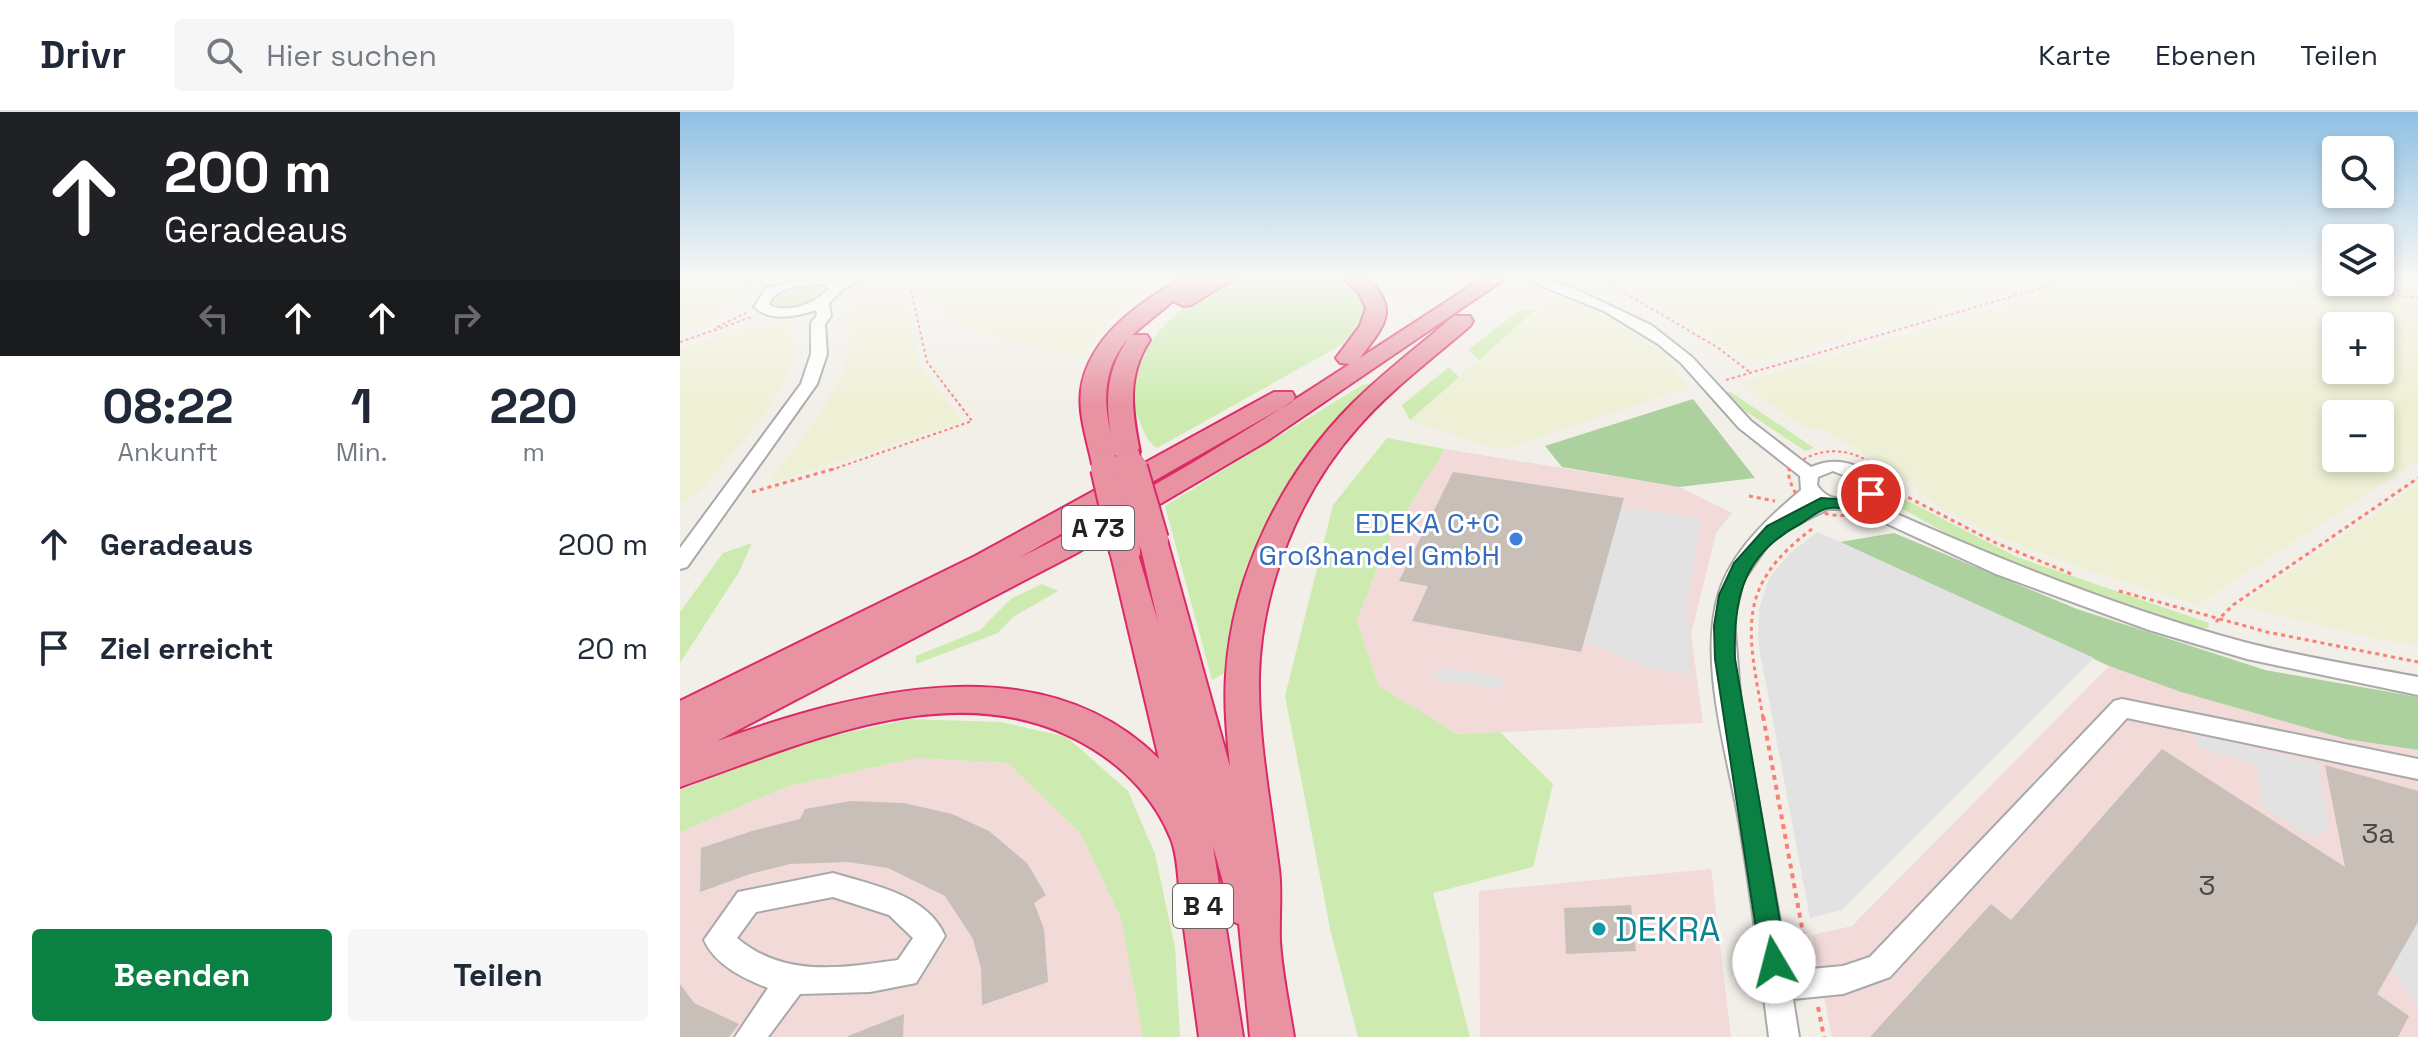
<!DOCTYPE html>
<html lang="de">
<meta charset="utf-8">
<style>
body{margin:0;font-family:"Space Grotesk",sans-serif;background:#f6f6f7;color:#1f2937;height:100vh;display:flex;flex-direction:column;font-size:30px;white-space:nowrap}
*{box-sizing:border-box;margin:0}
p{font-size:26px;color:#747a83}
.icon{flex:none;width:44px;height:44px;fill:none;stroke:currentColor;stroke-width:2;stroke-linecap:round;stroke-linejoin:round}
.map{position:relative;flex:1;overflow:hidden}
.drawer{display:flex;flex-direction:column;background:#fff;width:680px}
.drawer>*{flex:none}
.guide{background:#202124;color:#fff;overflow:hidden}
.buttons{position:absolute;left:1642px;top:24px;display:grid;gap:16px}
.buttons a{display:grid;place-items:center;width:72px;height:72px;border-radius:8px;background:#fff;box-shadow:0 4px 12px #0003;font-size:40px}
.pin{position:absolute;display:grid;place-items:center;width:68px;height:68px;color:#fff;margin:-34px;border:4px solid #fff;border-radius:50%;box-shadow:0 2px 8px #0007}
.me{position:absolute;width:88px;margin:-44px;rotate:352deg;stroke-linejoin:round;filter:drop-shadow(0 0 6px #0008)}
.turn{display:flex;align-items:center;gap:28px;height:168px;padding:0 32px;font-size:36px}
.turn .icon{width:104px;height:104px;stroke-width:2.5}
.turn b{display:block;font-size:56px;line-height:68px}
.lanes{display:flex;align-items:center;height:76px;padding:0 32px;background:#0003;justify-content:center;gap:40px;direction:ltr}
.lanes .off{opacity:.35}
.eta{display:flex;justify-content:space-evenly;align-items:center;height:136px;text-align:center}
.eta b{font-size:48px;font-weight:600;line-height:56px}
.cta{display:flex;gap:16px;margin-top:auto;padding:16px 32px}
.cta a{flex:1;height:92px;border-radius:8px;background:#0b8043;color:#fff;font-size:32px;font-weight:600;line-height:92px;text-align:center}
.cta a+a{background:#f6f6f7;color:#1f2937}
ul{padding:0;list-style:none}
li{display:flex;align-items:center;gap:24px;height:104px;padding:0 32px}
li div{flex:1}
li b{display:block;font-size:30px}
li em{font-style:normal}
header{display:flex;align-items:center;gap:48px;box-sizing:border-box;height:112px;padding:0 40px;background:#fff;border-bottom:2px solid #e0e1e3}
header strong{font-size:38px}
nav{display:flex;gap:44px;margin-inline-start:auto;font-size:28px}
.search{width:560px;height:72px;background:#f6f6f7;display:flex;align-items:center;gap:20px;box-sizing:border-box;padding:0 28px;border-radius:8px;color:#747a83;font-size:30px}
main{display:flex;flex:1;min-height:0}
.map>svg:first-child{display:block}
.commercial{fill:#f2dad9}
.farmland{fill:#eef0d5;fill-rule:evenodd}
.grass{fill:#cdebb0}
.forest{fill:#add19e}
.parking{fill:#e2e2e2}
.building{fill:#c7bfb8}
.lines{fill:none;stroke-linecap:round;stroke-linejoin:round}
.minor-casing{stroke:#a9a9a9;stroke-width:4}
.highway-casing{stroke:#dc2a67;stroke-width:4}
.path-far2{stroke:#fa8072;stroke-width:2;stroke-dasharray:3 3;stroke-linecap:butt}
.path-far1{stroke:#fa8072;stroke-width:3;stroke-dasharray:4 4;stroke-linecap:butt}
.path{stroke:#fa8072;stroke-width:4;stroke-dasharray:5 5;stroke-linecap:butt}
.minor{fill:#fff;fill-rule:evenodd}
.highway{fill:#e892a2;fill-rule:evenodd}
.highway-bridge-far1-casing{stroke:#dc2a67;stroke-width:26;stroke-linecap:butt}
.highway-bridge-casing{stroke:#dc2a67;stroke-width:34;stroke-linecap:butt}
.highway-bridge-far1{stroke:#e892a2;stroke-width:23}
.highway-bridge{stroke:#e892a2;stroke-width:30}
.route{fill:#0b8043;stroke:#07532c;stroke-width:2}
.shop-dot{fill:#3f7fe0;stroke:#fff;stroke-width:3}
.culture-dot{fill:#0f9aa8;stroke:#fff;stroke-width:3}
.labels{text-anchor:middle;dominant-baseline:central;stroke-width:6;stroke-linejoin:round;paint-order:stroke}
.shield{fill:#fff;stroke:#646464;stroke-width:2}
.shield-label{font-size:26px;font-weight:bold;fill:#222}
.shop-label{font-size:28px;fill:#366cbe;stroke:#fff;text-anchor:end}
.near-number-label{font-size:28px;fill:#4b4948}
.near-culture-label{font-size:34px;fill:#0d838f;stroke:#fff;text-anchor:start}
</style>
<header>
<strong>Drivr</strong>
<div class="search"><svg class="icon" aria-label="search" viewBox="0 0 24 24"><circle cx="10" cy="10" r="6"/><path d="M15 15l6 6"/></svg>Hier suchen</div>
<nav><a>Karte</a><a>Ebenen</a><a>Teilen</a></nav>
</header>
<main>
<section class="drawer">
<div class="guide">
<div class="turn"><svg class="icon" aria-label="ahead" viewBox="0 0 24 24"><path d="M12 20V5M6 11l6-6 6 6"/></svg><div><b>200 m</b>Geradeaus</div></div>
<div class="lanes"><svg class="icon off" aria-label="left" viewBox="0 0 24 24"><path d="M17 20v-9H6M10 6l-5 5 5 5"/></svg><svg class="icon" aria-label="ahead" viewBox="0 0 24 24"><path d="M12 20V5M6 11l6-6 6 6"/></svg><svg class="icon" aria-label="ahead" viewBox="0 0 24 24"><path d="M12 20V5M6 11l6-6 6 6"/></svg><svg class="icon off" aria-label="right" viewBox="0 0 24 24"><path d="M7 20v-9h11M14 6l5 5-5 5"/></svg></div>
</div>
<div class="eta">
<div><b>08:22</b><p>Ankunft</p></div>
<div><b>1</b><p>Min.</p></div>
<div><b>220</b><p>m</p></div>
</div>
<ul>
<li><svg class="icon" aria-label="ahead" viewBox="0 0 24 24"><path d="M12 20V5M6 11l6-6 6 6"/></svg><div><b>Geradeaus</b></div><em>200 m</em></li>
<li><svg class="icon" aria-label="arrive" viewBox="0 0 24 24"><path d="M6 21V4h12l-3 4 3 4H6"/></svg><div><b>Ziel erreicht</b></div><em>20 m</em></li>
</ul>
<div class="cta"><a>Beenden</a><a>Teilen</a></div>
</section>
<div class="map">
<svg width="1738" height="925" viewBox="0 0 1738 925">
<rect width="100%" height="100%" fill="#f2efe9"/>
<g class="commercial">
<path d="M765,337L999,375L1052,401L1036,421L1011,523L1023,611L777,622L699,574L677,509L707,431Z"/>
<path d="M1429,554L1501,580L1666,627L1738,638V925H1152L1132,823L1172,814Z"/>
<path d="M236,646L328,651L401,722L441,807L463,925H0V720L109,674Z"/>
<path d="M1031,757L1051,925H800L799,779Z"/>
</g>
<g class="farmland">
<path d="M46,166L58,176L51,195L0,222V174Z"/>
<path d="M206,166H489L447,192L410,228L401,245L282,217L245,185L236,171Z"/>
<path d="M934,166H1372L1081,248L1066,247Z"/>
<path d="M1416,166H1567L1738,189V348L1517,493L1409,459L1327,428L1254,392L1215,359L1147,320L1121,313L1061,271ZM1656,214H1700V258H1656ZM1656,302H1700V346H1656Z"/>
<path d="M1621,166H1656V170H1700V166H1738V181Z"/>
<path d="M226,179L238,251L282,310L92,371L91,367L143,298L163,259L171,228L165,202L171,194Z"/>
<path d="M872,182L926,202L979,239L1009,275L821,338L730,308Z"/>
<path d="M104,208L111,218L113,252L88,298L17,383L0,392V239L45,221Z"/>
<path d="M1738,372V532L1716,531L1560,494Z"/>
</g>
<g class="grass">
<path d="M569,166H664L675,170L688,183L686,208L661,233L477,336C466,329 463,317 458,305C435,254 490,198 533,177C544,171 558,169 569,166Z"/>
<path d="M132,171L144,173L148,178C135,196 107,202 87,194L88,187L99,179Z"/>
<path d="M839,198H855L799,248L788,238Z"/>
<path d="M769,255L779,265L730,308L722,293Z"/>
<path d="M692,271L642,323L602,385L566,454L549,559L532,568L485,394L682,273Z"/>
<path d="M1044,279L1052,281L1134,336L1125,339L1065,299Z"/>
<path d="M707,326L765,337L707,431L677,509L699,574L777,622L820,620L873,672L853,755L753,781L790,925H678L651,821L605,584L653,393Z"/>
<path d="M1222,386L1337,445L1529,511L1528,516H1513L1409,483L1295,438L1216,393Z"/>
<path d="M72,431L59,460L0,551V500L43,441Z"/>
<path d="M362,472L378,479L333,505L318,521L236,552V544L300,518L332,486Z"/>
<path d="M229,607L321,610L387,625L448,679L475,742L495,835L500,925H463L441,807L401,722L328,651L236,646L109,674L0,720V678L125,630Z"/>
</g>
<g class="forest">
<path d="M1013,287L1075,366L999,375L882,355L865,334Z"/>
<path d="M1214,421L1397,497L1585,558L1738,585V638L1666,627L1501,580L1429,554L1160,430Z"/>
</g>
<g class="parking">
<path d="M938,395L1021,406L1008,490L1010,563L971,556L903,530Z"/>
<path d="M1138,420L1414,546L1162,798L1130,806L1078,530L1079,497L1089,466L1110,441Z"/>
<path d="M757,555L824,565L820,577L753,567Z"/>
<path d="M1513,622L1639,652L1649,720L1629,725L1583,695L1577,654L1518,635Z"/>
<path d="M1738,811V896L1711,855Z"/>
</g>
<g class="building">
<path d="M773,360L944,386L901,540L732,509L748,474L719,469Z"/>
<path d="M1482,637L1665,755L1645,653L1738,679V810L1697,882L1729,904L1718,925H1190L1311,792L1331,808Z"/>
<path d="M171,689L224,691L272,702L309,719L347,751L366,783L354,791L364,817L368,870L302,893L301,856L293,827L265,784L208,756L168,750L110,752L70,762L20,780L21,736L72,719L120,707L125,697Z"/>
<path d="M951,793L956,839L886,842L884,796Z"/>
<path d="M0,872L14,891L59,912L49,925H0Z"/>
<path d="M224,902L223,925H168V924Z"/>
</g>
<g class="lines">
<g class="minor-casing">
<g id="minor">
<path d="M125,166H161L159,168L183,166L163,177L149,191L151,204L145,212L147,242L137,272L7,455L0,457V436L121,272L131,242V211L137,203L136,198C115,205 91,210 74,195L86,176ZM143,172L149,177C134,192 109,202 89,193C96,172 124,174 143,172Z"/>
<path d="M842,166H862L895,177L971,213L1012,245L1071,309L1124,350L1131,355C1155,345 1172,350 1194,363L1200,382L1192,391C1313,445 1435,495 1564,530C1621,545 1680,554 1738,565V583L1567,547L1469,518L1316,462L1175,397H1148L1096,423L1089,431L1063,469L1054,507L1061,594L1109,859L1163,854L1190,845L1434,589L1442,587L1738,647V667L1447,606L1210,865L1163,882L1113,887L1119,925H1089C1080,853 1071,781 1059,709C1047,641 1018,548 1039,481C1052,439 1089,405 1121,378L1120,364L1059,316L1001,251L978,232L924,199ZM1153,359L1180,370L1182,380C1167,391 1147,389 1137,373L1138,365Z"/>
<path d="M153,761C192,773 247,782 265,824L236,871L190,880L120,882L88,925H55L88,876C65,867 35,853 24,828L58,780ZM153,785L209,803L233,826L218,848C161,856 104,866 57,826L76,800Z"/>
</g>
</g>
<g class="highway-casing">
<g id="highway">
<path d="M503,166H555L511,193L503,194L493,189L452,223H467L470,228C446,264 452,299 460,340L456,346L447,348L436,343L438,352L434,358L425,360L416,358L412,352C407,328 398,302 401,278C408,225 461,189 503,166ZM448,227C427,258 425,286 431,322C423,287 423,255 448,227Z"/>
<path d="M664,166H686C722,197 703,215 680,246L803,166H826L587,329L395,442L37,629C175,580 361,529 479,647L430,439L435,432L445,429L455,432L478,510L459,428L463,421L473,418L483,421L487,428L550,655C547,624 544,594 546,563C552,463 602,362 672,292C704,260 740,233 774,204H790L793,209L790,214C752,247 711,277 678,315C619,381 581,476 579,564C578,628 591,693 599,757C602,781 599,805 600,829C602,861 609,893 614,925H570L559,812L554,810L533,734L563,925H519C513,879 506,833 500,787C498,768 498,744 491,727C476,689 447,658 413,637C284,556 128,630 0,675V589L295,444L594,280H612L615,285L612,290L339,446C453,389 563,322 670,252L660,251L656,246L680,214L686,196L679,181Z"/>
</g>
</g>
<g class="path-far2">
<path d="M53,166L74,175"/>
<path d="M919,166L1037,235L1071,261"/>
<path d="M1587,166L1738,186"/>
<path d="M37,215L66,201"/>
<path d="M0,230L72,205"/>
<path d="M1046,268L1395,166"/>
<path d="M151,358L292,309L247,250L230,174"/>
<path d="M1109,358C1137,332 1172,334 1201,358"/>
</g>
<g class="path-far1">
<path d="M1111,356L1108,359C1115,410 1171,411 1210,393L1214,378L1199,356"/>
<path d="M1214,378L1316,431L1394,463"/>
<path d="M72,380L157,356"/>
<path d="M1069,384L1095,389"/>
<path d="M1439,479L1587,520L1738,550"/>
<path d="M1536,510L1553,493L1738,366"/>
<path d="M1083,606C1068,520 1054,475 1132,417"/>
</g>
<g class="path">
<path d="M1083,604L1128,848"/>
<path d="M1138,895L1144,925"/>
</g>
<use href="#minor" class="minor"/>
<use href="#highway" class="highway"/>
<g class="highway-bridge-far1-casing">
<g id="highway-bridge-far1">
<path d="M447,340L452,358"/>
<path d="M425,352L426,358"/>
</g>
</g>
<g class="highway-bridge-casing">
<g id="highway-bridge">
<path d="M426,356L445,439"/>
<path d="M452,356L473,428"/>
</g>
</g>
<use href="#highway-bridge-far1" class="highway-bridge-far1"/>
<use href="#highway-bridge" class="highway-bridge"/>
</g>
<linearGradient id="sky" x2="0" y2="1"><stop stop-color="#8fc0e4"/><stop offset="0.56" stop-color="#f9f8f5"/><stop offset="1" stop-color="#f9f8f5" stop-opacity="0"/></linearGradient>
<rect width="1738" height="295" fill="url(#sky)"/>
<path class="route" d="M1191,377L1200,382C1179,409 1172,393 1149,396C1141,397 1129,406 1122,411C1063,442 1053,485 1055,547L1107,850L1103,859L1094,863L1085,859L1081,850L1035,547L1034,514L1039,483L1054,451L1087,414L1141,386L1174,388Z"/>
<circle class="shop-dot" cx="836" cy="427" r="8"/>
<circle class="culture-dot" cx="919" cy="817" r="8"/>
<g class="labels">
<g class="shield">
<rect x="382" y="394" width="72" height="44" rx="6"/>
<rect x="493" y="772" width="60" height="44" rx="6"/>
</g>
<g class="shield-label">
<text x="418" y="416">A 73</text>
<text x="523" y="794">B 4</text>
</g>
<g class="shop-label">
<text x="820" y="411">EDEKA C+C<tspan x="820" dy="32">Großhandel GmbH</tspan></text>
</g>
<g class="near-number-label">
<text x="1698" y="721">3a</text>
<text x="1527" y="773">3</text>
</g>
<g class="near-culture-label">
<text x="935" y="817">DEKRA</text>
</g>
</g>
</svg>
<div class="buttons">
<a><svg class="icon" aria-label="search" viewBox="0 0 24 24"><circle cx="10" cy="10" r="6"/><path d="M15 15l6 6"/></svg></a>
<a><svg class="icon" aria-label="layers" viewBox="0 0 24 24"><path d="M12 4l9 5-9 5-9-5zM3 14l9 5 9-5"/></svg></a>
<a>+</a>
<a>−</a>
</div>
<div class="pin" style="left:1191px;top:382px;background:#d93025"><svg class="icon" aria-label="arrive" viewBox="0 0 24 24"><path d="M6 21V4h12l-3 4 3 4H6"/></svg></div>
<svg class="me" style="left:1094px;top:850px" viewBox="-20 -20 40 40"><circle r="19" fill="#fff"/><path d="M0-13L10 11 0 6-10 11z" fill="#0b8043"/></svg>
</div>
</main>
